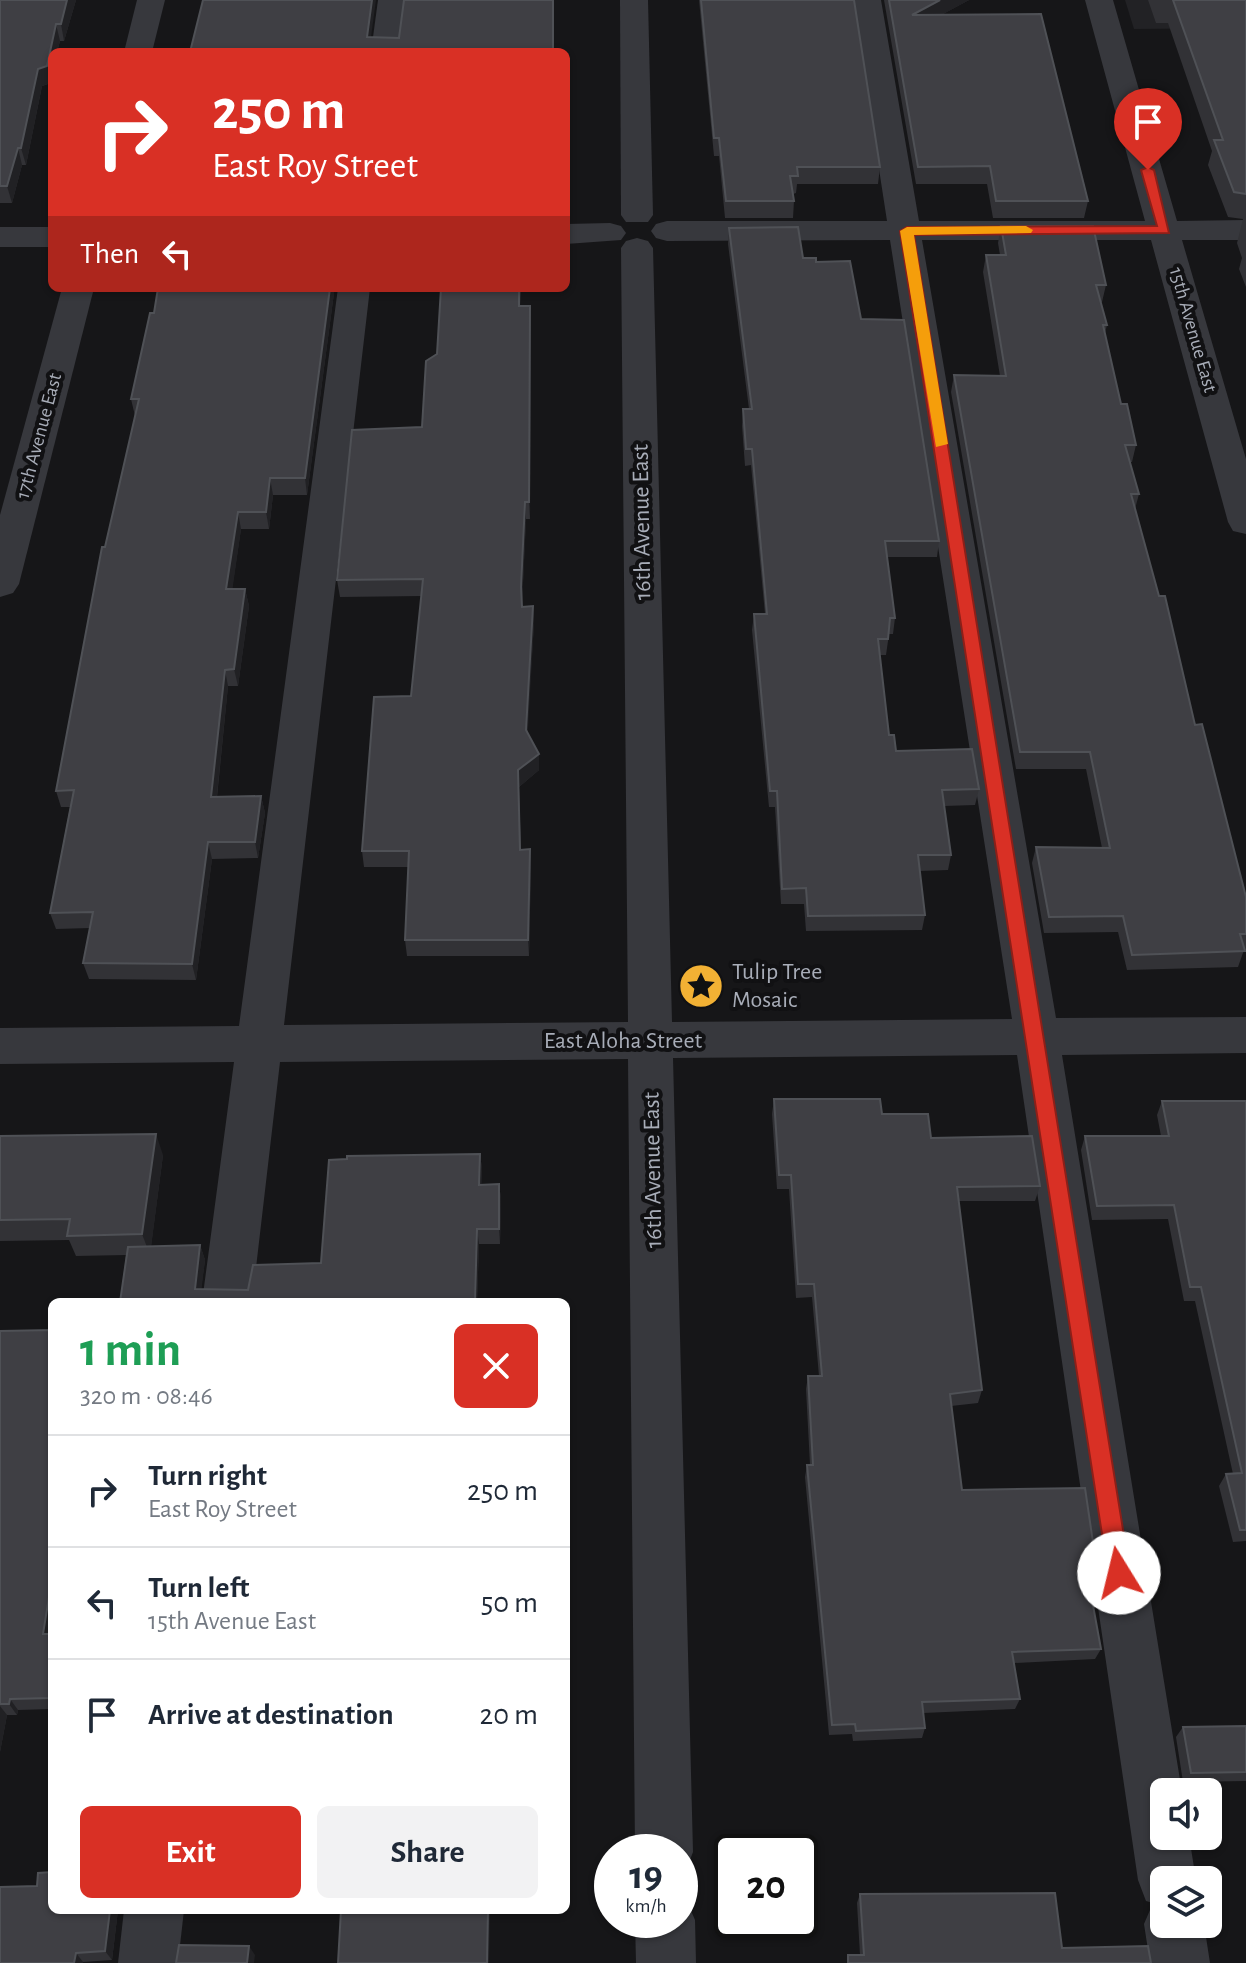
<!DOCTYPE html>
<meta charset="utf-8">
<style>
body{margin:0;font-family:"Alegreya Sans",sans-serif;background:#f2f2f3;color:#1f2937;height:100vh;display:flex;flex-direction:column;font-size:30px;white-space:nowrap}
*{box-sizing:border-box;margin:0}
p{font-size:26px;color:#747a83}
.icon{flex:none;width:44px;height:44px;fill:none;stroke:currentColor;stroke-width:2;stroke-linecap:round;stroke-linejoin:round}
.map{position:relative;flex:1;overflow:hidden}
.drawer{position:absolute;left:48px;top:1298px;width:522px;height:616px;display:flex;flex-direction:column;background:#fff;border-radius:12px;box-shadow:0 2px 6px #0004}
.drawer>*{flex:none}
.hud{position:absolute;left:48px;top:48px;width:522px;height:244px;border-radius:12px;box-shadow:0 2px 6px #0004;background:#d93025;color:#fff;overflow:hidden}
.tools{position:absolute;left:1150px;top:1778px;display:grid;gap:16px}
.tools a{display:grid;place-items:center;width:72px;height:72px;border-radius:12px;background:#fff;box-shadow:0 2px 6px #0004;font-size:40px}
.speed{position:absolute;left:594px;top:1834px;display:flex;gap:16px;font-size:40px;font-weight:700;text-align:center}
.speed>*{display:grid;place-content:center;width:104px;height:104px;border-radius:50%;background:#fff;box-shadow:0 2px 6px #0004;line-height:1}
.speed small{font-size:20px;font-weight:400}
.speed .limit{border:4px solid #111;border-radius:12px;background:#fff;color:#111}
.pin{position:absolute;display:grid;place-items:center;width:68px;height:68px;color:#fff;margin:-82px -34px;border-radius:50% 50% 50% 0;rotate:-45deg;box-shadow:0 0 8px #0007}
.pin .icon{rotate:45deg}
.me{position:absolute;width:88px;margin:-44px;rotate:351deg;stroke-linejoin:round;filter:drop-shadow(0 0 6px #0008)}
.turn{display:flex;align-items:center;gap:28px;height:168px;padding:0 32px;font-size:36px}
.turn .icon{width:104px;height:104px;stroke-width:2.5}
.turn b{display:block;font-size:56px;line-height:68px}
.then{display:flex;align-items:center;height:76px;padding:0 32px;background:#0003;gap:16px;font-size:30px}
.round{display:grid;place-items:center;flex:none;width:84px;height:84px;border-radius:12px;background:#f2f2f3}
.overview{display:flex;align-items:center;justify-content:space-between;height:136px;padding:0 32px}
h1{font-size:48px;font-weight:600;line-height:60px;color:#1e9e55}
.button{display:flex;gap:16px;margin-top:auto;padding:16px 32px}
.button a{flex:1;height:92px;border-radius:12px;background:#d93025;color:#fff;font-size:32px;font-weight:600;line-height:92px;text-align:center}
.button a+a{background:#f2f2f3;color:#1f2937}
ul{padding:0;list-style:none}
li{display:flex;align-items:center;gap:24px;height:112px;padding:0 32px;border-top:2px solid #e0e1e3}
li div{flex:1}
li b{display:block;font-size:30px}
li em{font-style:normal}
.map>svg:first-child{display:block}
.built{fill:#222225}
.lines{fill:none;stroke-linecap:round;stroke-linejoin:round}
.minor{fill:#37383d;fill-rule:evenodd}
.wall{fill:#323236}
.shaded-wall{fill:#212124}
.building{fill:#3f3f44;stroke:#4f5156;stroke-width:2}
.route{fill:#d93025;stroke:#8d1f18;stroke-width:2}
.slow{fill:#f59e0b}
.labels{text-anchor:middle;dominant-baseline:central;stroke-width:8;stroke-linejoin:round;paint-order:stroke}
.far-street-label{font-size:20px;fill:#a8adb8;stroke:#111113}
.street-label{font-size:24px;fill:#a8adb8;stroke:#111113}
.poi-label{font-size:24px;fill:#a8adb8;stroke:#111113;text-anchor:start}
</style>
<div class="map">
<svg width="1246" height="1963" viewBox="0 0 1246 1963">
<rect width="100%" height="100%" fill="#161618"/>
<path class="built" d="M1125,0H1246V28L1134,29Z"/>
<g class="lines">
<g class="minor">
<path d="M137,0H165L152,52H124Z"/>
<path d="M378,0H406L399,52H371Z"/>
<path d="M620,0H648L653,215L648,222H626L621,215Z"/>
<path d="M853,0H881L919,221H1145L1085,0H1113L1177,221L1246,220V240H1182L1246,459V534L1233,531L1228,522L1151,240H922L1056,1018L1246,1017V1053L1062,1055L1182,1792H1164V1836H1189L1196,1880H1164V1924H1204L1210,1963H1150L1144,1924L1153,1903L1146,1901L1138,1880L1017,1055L673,1058L693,1852L685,1873L680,1874V1852H635L628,1059L280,1062L252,1302H202L234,1062L0,1064V1028L239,1026L338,288H370L284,1025L628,1022L621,248L626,241L637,238L648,241L653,248L672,1022L1012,1019L890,240L667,241L656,238L651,231L656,224L667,221H887Z"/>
<path d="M610,223L621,226L626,233L621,240L566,244V224Z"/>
<rect x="0" y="227" width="52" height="20"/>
<path d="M62,288H94L19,584L13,593L0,597V515Z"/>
<path d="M680,1897L686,1899L695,1920L696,1963H636L635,1920H680Z"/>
<path d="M124,1910H184L178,1963H118Z"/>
</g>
</g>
<g class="wall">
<path d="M0,0H76L64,41H60L57,52H52L51,83L42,86L26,165H22L12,203H0Z"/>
<path d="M699,0H854L880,167L878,184H797L796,193L793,194L794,201L793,218H725L719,156H714Z"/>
<path d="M884,0H969L941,15L1088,201L1084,218H993L987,184H916Z"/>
<path d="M1148,0H1246V287L1239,269L1242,258L1237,243L1243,219L1228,217L1208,165L1212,151L1168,23H1156Z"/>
<path d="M1001,226L1106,285L1102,302H1101L1107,325L1105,333L1121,404L1136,445L1132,462H1130L1139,494L1135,509L1195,725L1246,897V950H1244L1238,967L1127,970L1118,932L1044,933L1032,863L1036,847L1102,848L1086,769H1016L951,392L954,375L1000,376L983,272L986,255H1000L998,243Z"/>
<path d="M729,228L803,258L816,262L861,319L939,541L937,557H887L895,618L893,634H889L886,655H880L889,735L896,751L979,789L975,805L944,806L951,855L948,870L919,871L925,915L922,930L806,931L804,904H781L775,807H769L752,630L754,614H765L751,465L745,466L742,426L743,409H749L728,244Z"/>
<path d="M441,288H521L520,306L531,323L530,519H526L522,604V607L533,606L534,623L527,733L539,754V770L519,787L521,850L531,866L529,956H407L405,940L408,867H364L362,851L411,696L422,596L340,597L337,580L422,427L437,354Z"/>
<path d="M334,293L307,495H273L269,529H241L232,589H245L249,606L238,686H228L217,797L261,796L265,813L258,858L212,859L196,980L89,979L83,963L90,928L56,929L50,913L70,807H61L56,791L105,547L135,416L131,399L154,313Z"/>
<path d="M774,1099L882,1114L931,1138L1040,1186L1035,1201H958L982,1390L978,1403L951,1406L962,1490L1095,1556L1089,1567H1086L1101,1649L1095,1659L1014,1663L1020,1699L1015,1709L923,1713L925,1728L922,1738L853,1741L852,1734L829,1735L805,1477L807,1465H810L806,1389L808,1376H819L812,1297L796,1298L789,1189H777L772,1114Z"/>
<path d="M1162,1101H1246V1541L1233,1542L1219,1486L1226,1474H1233L1195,1301H1184L1168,1219L1092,1220L1081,1150L1085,1136H1161L1157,1115Z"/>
<path d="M0,1136L163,1155L151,1246L200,1245L205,1260L201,1289L248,1290L321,1263L480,1154L482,1169L481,1185L499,1184L501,1199L500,1244H479L477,1302H120L126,1255L76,1256L69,1240L0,1241Z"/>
<path d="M52,1330V1709L18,1710L17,1715H7L0,1752V1331Z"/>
<path d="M1246,1726V1781L1183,1782L1176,1737L1183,1727Z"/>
<path d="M860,1894L1062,1948L860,1955L857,1903Z"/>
<path d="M118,1910L112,1960L83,1962V1963H0Z"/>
</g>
<g class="shaded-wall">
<path d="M67,0H76L64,41L61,24Z"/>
<path d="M372,0H376L369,52L367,37Z"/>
<path d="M940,0H969L910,32L912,15Z"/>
<path d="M56,24L60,41L57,52H52L51,83L42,86L26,165L21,148L38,69Z"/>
<path d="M18,148L22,165L12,203L7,186Z"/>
<path d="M330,288H334V293L307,495L305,478Z"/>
<path d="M530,306L531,323L530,519L529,502Z"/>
<path d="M270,478L273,495L269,529L266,512Z"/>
<path d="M525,502L526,519L522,604L521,587Z"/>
<path d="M238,512L241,529L230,606L226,589Z"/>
<path d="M245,589L249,606L238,686L234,669Z"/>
<path d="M533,606L534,623L527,747L526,730Z"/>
<path d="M225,670L228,686L215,814L211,797Z"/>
<path d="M539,754V770L519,787L518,770Z"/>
<path d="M261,796L265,813L258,858L255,842Z"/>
<path d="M208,842L212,859L196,980L192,964Z"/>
<path d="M530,849L531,866L529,956L528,940Z"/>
<path d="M156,1134L163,1155L150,1255L142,1234Z"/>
<path d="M480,1154L482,1169L481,1200L479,1185Z"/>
<path d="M499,1184L501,1199L500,1244L499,1229Z"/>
<path d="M477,1229L479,1244L477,1302H475Z"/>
<path d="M200,1245L205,1260L200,1302L195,1289Z"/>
<path d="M52,1579V1638L43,1634Z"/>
<path d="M10,1699L18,1710L17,1715L9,1704Z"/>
<path d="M0,1706L7,1715L0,1752Z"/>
<path d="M110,1910H118L112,1960L105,1951Z"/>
<path d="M488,1910H490L489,1963H487Z"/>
<path d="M249,1946L255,1955L254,1963H247Z"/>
<path d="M76,1953L83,1962V1963H74Z"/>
</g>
<g class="building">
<path d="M0,0H67L61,24H56L47,66L38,69L21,148H18L7,186H0Z"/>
<path d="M203,0H372L367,37L399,38L404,0H553V52H190Z"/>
<path d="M701,0H854L880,167H797L798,176H790L794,201H726L719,138H714Z"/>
<path d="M889,0H940L912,15L1041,14L1088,201H996L990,166L918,167Z"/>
<path d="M1173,0H1246V194L1234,192L1214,140H1223Z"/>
<path d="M1001,226H1093L1106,285H1096L1107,325H1103L1121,404H1127L1136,445H1125L1139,494H1131L1159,596H1165L1195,725L1202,724L1246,897V934H1240L1245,951L1132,955L1123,916L1049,917L1036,847L1110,848L1090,752H1020L954,375L1006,376L986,255H1006Z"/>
<path d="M798,227L803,258H816V262L850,261L861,319L904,320L939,541H885L895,618H890L888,639H878L889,735H894L896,751L972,749L979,789L942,790L951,855H918L925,915L808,916L806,888L782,889L777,791H770L754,614H767L752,449H746L743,409H752L729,228Z"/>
<path d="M158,288H330L305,478H270L266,512H238L226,589H245L234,669L225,670L211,797L261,796L255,842H208L192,964L83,963L93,912L50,913L74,790L56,791L102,547H105L139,399H131L150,313H154Z"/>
<path d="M441,288H519V306H530L529,502H525L521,587L522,607L533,606L526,730L539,754L518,770L520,850L530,849L528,940H405L409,851H362L374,697L411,696L423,579L337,580L352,430L422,427L426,361L437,354Z"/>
<path d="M774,1099H880L882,1114H928L931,1138L1032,1136L1040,1186L957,1187L982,1390L950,1394L962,1490L1085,1488L1095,1556H1084L1101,1649L1012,1652L1020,1699L922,1702L925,1728L856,1731L855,1724L832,1725L807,1465H813L808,1376H822L814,1284H798L791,1175H779Z"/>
<path d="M1162,1101H1246V1530H1240L1226,1474L1242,1473L1201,1287H1190L1174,1205L1097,1206L1085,1136H1169Z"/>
<path d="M156,1134L142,1234L67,1236L70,1219L0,1220V1136Z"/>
<path d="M480,1154L479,1185L499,1184V1229H477L475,1302H120L128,1247L200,1245L195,1289L248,1290L253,1265L321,1263L329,1160L347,1159V1156Z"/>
<path d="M52,1330V1579L43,1634H52V1698L10,1699L9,1704H0V1331Z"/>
<path d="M1246,1726V1772L1191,1773L1183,1727Z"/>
<path d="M52,1872V1910H110L105,1951L76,1953L74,1963H0V1887L37,1886L38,1873Z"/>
<path d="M1055,1893L1062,1948L1148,1946L1151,1963H848V1955H864L860,1894Z"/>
<path d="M341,1910H488L487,1963H338Z"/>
<path d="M179,1945L249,1946L247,1963H176Z"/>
</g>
<path class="route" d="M1148,167L1154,170L1169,233L914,235L1130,1573L1127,1581L1119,1584L1112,1581L1108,1573L900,231L907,227L1157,226L1141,170Z"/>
<path class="slow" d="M1026,226L1033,230L1031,233L914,235L948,444L936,447L900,231L907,227Z"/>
<defs>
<g id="sight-disc" transform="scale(2.3)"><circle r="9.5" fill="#f2b134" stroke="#111113"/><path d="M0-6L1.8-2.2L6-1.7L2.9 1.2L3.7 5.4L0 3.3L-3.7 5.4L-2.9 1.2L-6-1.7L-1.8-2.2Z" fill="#111"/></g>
</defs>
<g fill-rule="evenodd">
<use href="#sight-disc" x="701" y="986"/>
</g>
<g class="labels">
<g class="far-street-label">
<text transform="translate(1193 330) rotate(74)">15th Avenue East</text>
<text transform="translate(39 436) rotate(-75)">17th Avenue East</text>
</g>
<g class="street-label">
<text transform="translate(642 522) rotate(-91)">16th Avenue East</text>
<text x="623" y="1041">East Aloha Street</text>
<text transform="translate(653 1170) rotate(-91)">16th Avenue East</text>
</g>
<g class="poi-label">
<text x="732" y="972">Tulip Tree<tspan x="732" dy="28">Mosaic</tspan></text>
</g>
</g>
</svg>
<div class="tools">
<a><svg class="icon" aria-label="sound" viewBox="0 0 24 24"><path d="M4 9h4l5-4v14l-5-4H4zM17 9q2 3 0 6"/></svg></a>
<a><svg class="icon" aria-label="layers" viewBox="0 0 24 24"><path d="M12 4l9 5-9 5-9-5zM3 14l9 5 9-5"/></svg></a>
</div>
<div class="speed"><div>19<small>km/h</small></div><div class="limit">20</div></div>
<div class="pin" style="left:1148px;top:170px;background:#d93025"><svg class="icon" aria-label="arrive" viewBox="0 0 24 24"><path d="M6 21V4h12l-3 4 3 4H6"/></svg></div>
<svg class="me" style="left:1119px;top:1573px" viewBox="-20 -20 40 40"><circle r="19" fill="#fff"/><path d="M0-13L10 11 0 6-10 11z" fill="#d93025"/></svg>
<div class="hud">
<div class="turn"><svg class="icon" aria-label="right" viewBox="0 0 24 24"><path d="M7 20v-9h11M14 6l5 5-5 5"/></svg><div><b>250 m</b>East Roy Street</div></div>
<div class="then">Then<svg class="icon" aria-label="left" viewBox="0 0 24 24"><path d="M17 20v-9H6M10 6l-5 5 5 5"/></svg></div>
</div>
<section class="drawer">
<div class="overview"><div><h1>1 min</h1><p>320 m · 08:46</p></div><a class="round" style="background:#d93025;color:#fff"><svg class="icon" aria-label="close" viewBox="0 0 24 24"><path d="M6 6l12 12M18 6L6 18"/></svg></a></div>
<ul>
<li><svg class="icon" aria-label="right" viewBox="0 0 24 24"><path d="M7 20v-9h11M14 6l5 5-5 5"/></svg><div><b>Turn right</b><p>East Roy Street</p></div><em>250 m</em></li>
<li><svg class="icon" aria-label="left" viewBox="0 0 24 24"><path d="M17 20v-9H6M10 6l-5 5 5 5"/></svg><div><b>Turn left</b><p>15th Avenue East</p></div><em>50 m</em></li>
<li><svg class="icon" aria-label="arrive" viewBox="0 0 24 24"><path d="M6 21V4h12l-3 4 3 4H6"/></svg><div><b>Arrive at destination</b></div><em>20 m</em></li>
</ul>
<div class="button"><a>Exit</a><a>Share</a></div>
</section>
</div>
